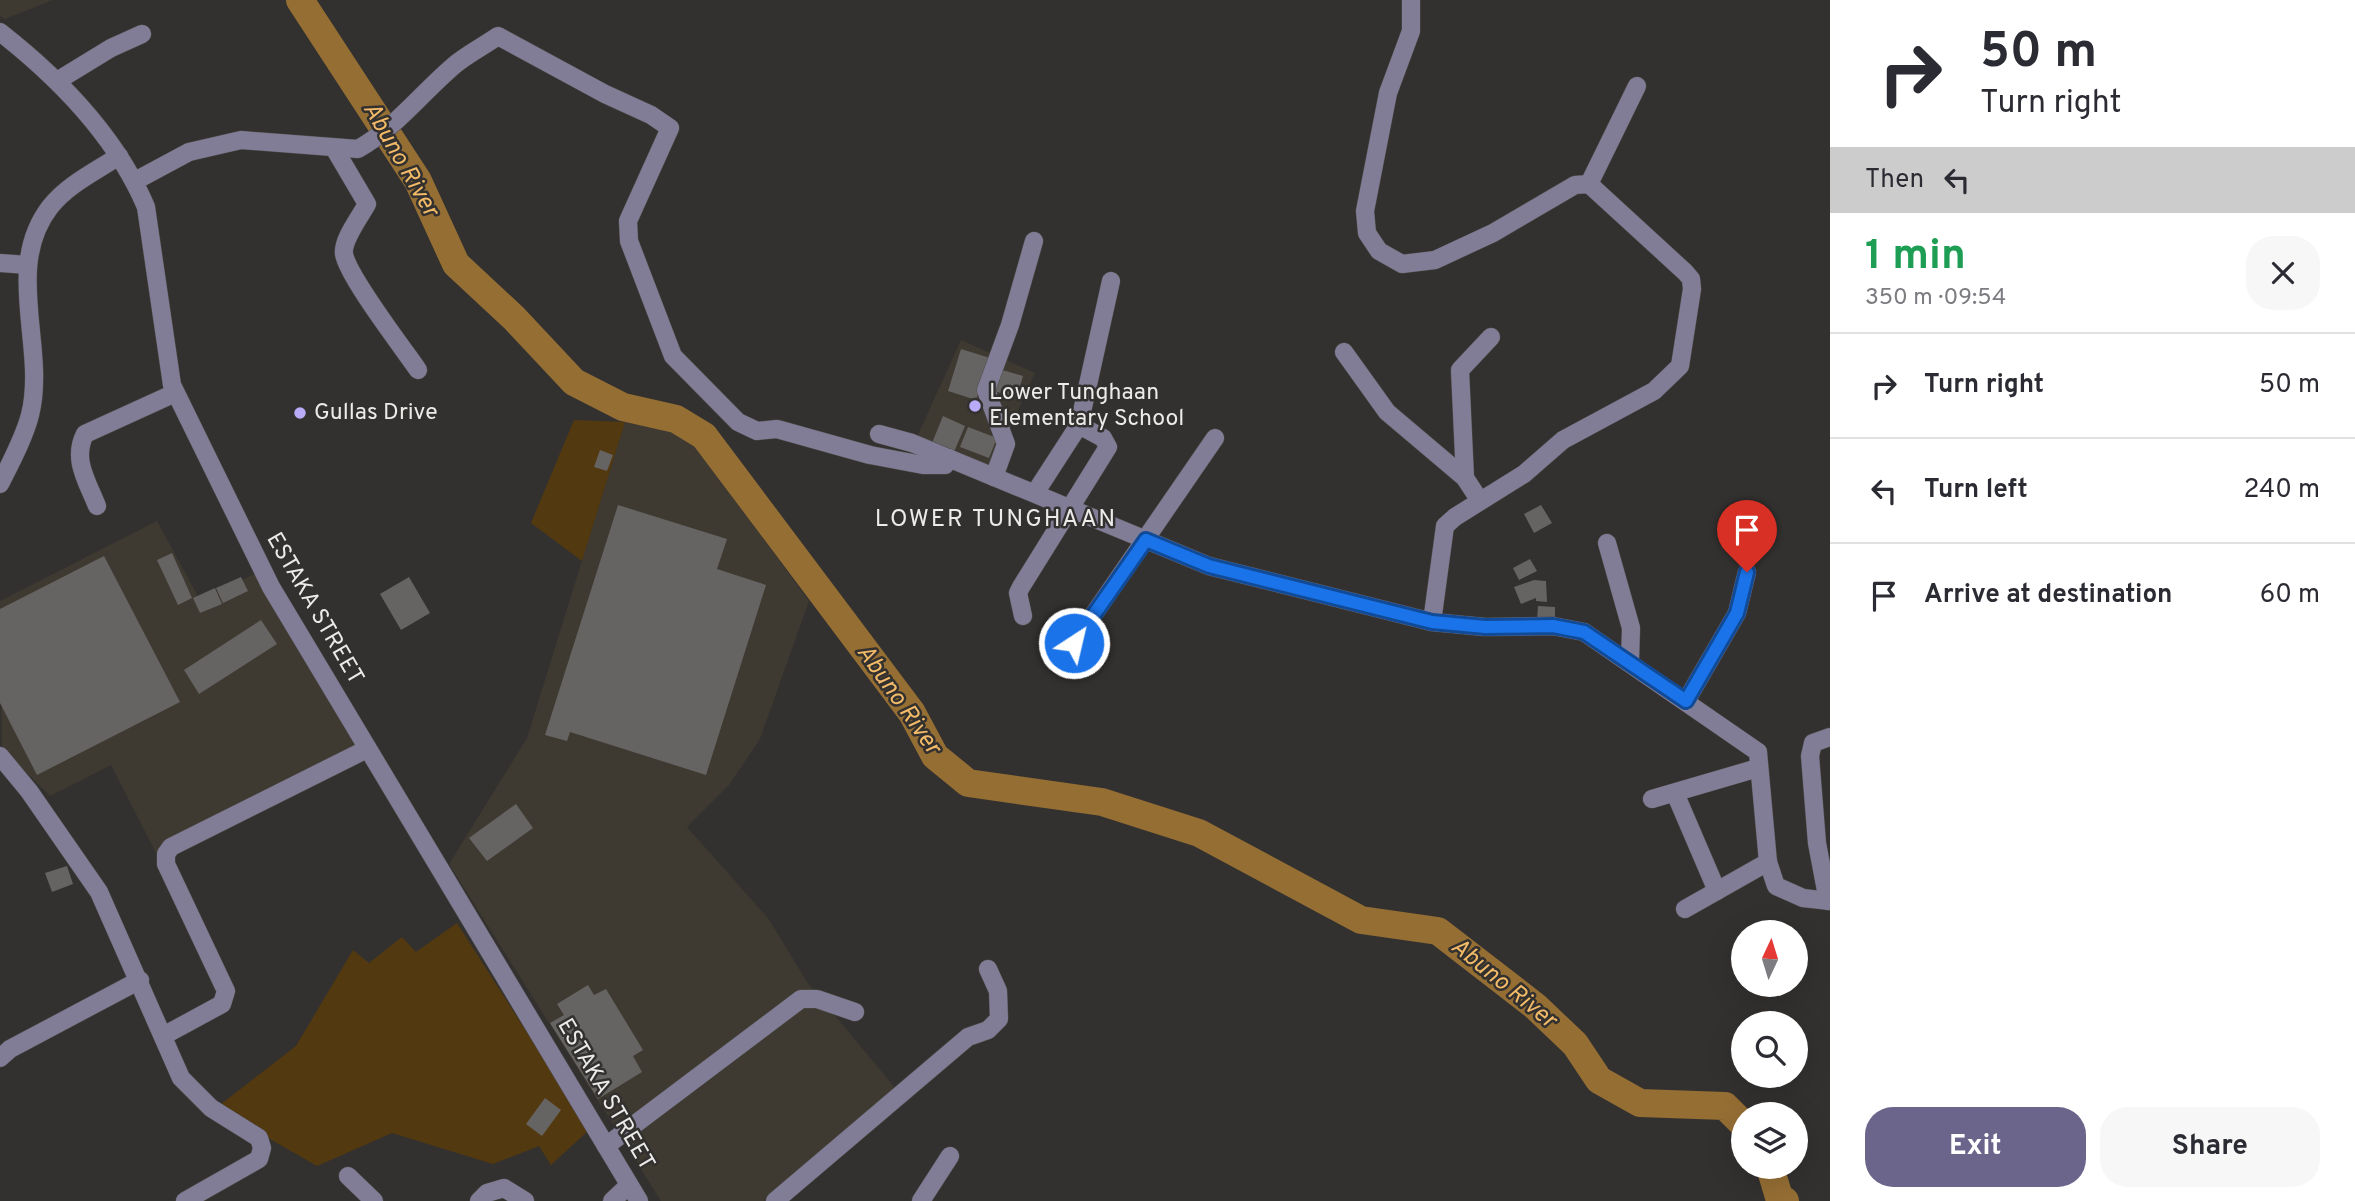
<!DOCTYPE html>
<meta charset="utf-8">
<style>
body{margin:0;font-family:Overpass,sans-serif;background:#f7f7f7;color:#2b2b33;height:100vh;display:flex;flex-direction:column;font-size:26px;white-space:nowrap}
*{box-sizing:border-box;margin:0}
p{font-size:23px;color:#7c7c81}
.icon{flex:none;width:38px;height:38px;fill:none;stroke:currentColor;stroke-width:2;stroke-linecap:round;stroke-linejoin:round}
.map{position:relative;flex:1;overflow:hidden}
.details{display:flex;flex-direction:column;background:#fff;width:525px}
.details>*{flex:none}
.hud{background:#fff;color:#2b2b33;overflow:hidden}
.needle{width:46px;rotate:4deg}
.fabs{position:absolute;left:1731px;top:920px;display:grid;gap:14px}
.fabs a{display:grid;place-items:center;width:77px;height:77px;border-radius:50%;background:#fff;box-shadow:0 7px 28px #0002;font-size:35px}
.pin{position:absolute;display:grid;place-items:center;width:60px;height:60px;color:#fff;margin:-72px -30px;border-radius:50% 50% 50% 0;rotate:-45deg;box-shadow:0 0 7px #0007}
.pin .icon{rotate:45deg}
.me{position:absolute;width:77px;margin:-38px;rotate:35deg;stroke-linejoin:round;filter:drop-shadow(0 0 5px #0008)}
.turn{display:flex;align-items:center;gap:24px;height:147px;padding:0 35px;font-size:32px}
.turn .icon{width:91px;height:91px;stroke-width:2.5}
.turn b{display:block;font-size:49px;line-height:60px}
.then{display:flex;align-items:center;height:66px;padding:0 35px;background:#0003;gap:14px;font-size:26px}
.round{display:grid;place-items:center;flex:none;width:74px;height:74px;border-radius:28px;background:#f7f7f7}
.headline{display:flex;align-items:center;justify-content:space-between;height:119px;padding:0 35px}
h1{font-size:42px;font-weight:700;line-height:52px;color:#1e9e55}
.action{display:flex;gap:14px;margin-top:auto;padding:14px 35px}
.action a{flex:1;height:80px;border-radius:28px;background:#6b658b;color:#fff;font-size:28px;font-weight:700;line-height:80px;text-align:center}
.action a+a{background:#f7f7f7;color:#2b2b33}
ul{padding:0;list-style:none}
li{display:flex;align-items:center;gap:21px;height:105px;padding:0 35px;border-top:2px solid #e1e1e2}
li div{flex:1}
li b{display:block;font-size:26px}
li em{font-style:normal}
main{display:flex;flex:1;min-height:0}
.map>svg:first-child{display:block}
.built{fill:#3e3931}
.green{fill:#53390f}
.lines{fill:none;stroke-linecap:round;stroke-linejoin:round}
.river{stroke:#956e34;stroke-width:28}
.building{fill:#666462}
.minor-casing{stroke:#514f4d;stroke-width:19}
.minor{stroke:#817d97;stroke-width:18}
.route-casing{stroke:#114b97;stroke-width:18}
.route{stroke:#1a73e8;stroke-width:12}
.poi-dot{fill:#b9abf7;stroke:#33312f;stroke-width:2.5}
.labels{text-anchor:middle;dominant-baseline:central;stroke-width:5;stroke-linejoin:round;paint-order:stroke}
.poi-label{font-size:23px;fill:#ecebea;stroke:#33312f;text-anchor:start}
.street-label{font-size:23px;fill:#ecebea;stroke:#33312f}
.water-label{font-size:24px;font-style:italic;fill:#f3bb68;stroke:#33312f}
.neighbourhood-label{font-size:24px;letter-spacing:2px;fill:#ecebea;stroke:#33312f}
</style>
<main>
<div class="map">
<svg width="1830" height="1201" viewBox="0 0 1830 1201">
<rect width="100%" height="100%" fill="#33312f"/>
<g class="built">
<path d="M0,0H53L5,19L0,16Z"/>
<path d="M961,340L1035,373L990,472L916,439Z"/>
<path d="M625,422L666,426L695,445L809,601L760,739L729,785L687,827L768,918L807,982L896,1089L764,1201H661L449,864L527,738Z"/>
<path d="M157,521L200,600L256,573L293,642L358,747L156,853L111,765L50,796L2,748L0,601Z"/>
</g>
<g class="green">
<path d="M574,420L625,422L582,561L531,523Z"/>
<path d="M457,923L589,1130L551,1165L539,1146L493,1164L392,1133L317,1166L216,1108L296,1046L353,950L369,963L402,937L416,952Z"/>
</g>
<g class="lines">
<g class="river">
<path d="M300,0L418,181L456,264L514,318L574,382L623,407L676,419L704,436L912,713L935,756L968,783L1102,802L1199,833L1361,920L1438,931L1535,1006L1575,1044L1599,1080L1640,1103L1725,1106L1743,1124"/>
<path d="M1770,1167L1779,1197L1785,1201"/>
</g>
</g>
<g class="building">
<path d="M961,349L990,358L976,400L948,391Z"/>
<path d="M995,368L1023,376L1017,397L989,390Z"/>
<path d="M943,416L965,426L954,452L932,443Z"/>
<path d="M968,427L997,438L989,458L960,447Z"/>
<path d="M600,450L613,455L607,471L594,467Z"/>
<path d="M618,505L727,539L717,569L766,585L706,775L570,732L567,741L545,735Z"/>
<path d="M1541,505L1552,523L1534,533L1524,514Z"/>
<path d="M172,553L192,598L178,605L157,560Z"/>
<path d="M104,556L180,702L37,775L0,703V609Z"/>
<path d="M1530,559L1537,571L1519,580L1513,568Z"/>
<path d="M241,577L248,591L223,603L216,588Z"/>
<path d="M409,577L430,613L401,630L380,594Z"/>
<path d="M1534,580L1546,581L1547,602L1536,601V598L1521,604L1514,587Z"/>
<path d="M215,588L222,604L200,613L193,598Z"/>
<path d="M1538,606L1555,607V621L1537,620Z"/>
<path d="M261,620L277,644L199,694L184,670Z"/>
<path d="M516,804L533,828L487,861L469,838Z"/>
<path d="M67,866L73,884L52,892L45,873Z"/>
<path d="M588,985L594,995L606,989L643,1050L633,1056L642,1072L598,1099L550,1023L564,1015L557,1004Z"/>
<path d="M545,1098L561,1110L542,1136L526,1124Z"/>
</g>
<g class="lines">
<g class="minor-casing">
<g id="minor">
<path d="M1411,0V31L1388,93L1365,211L1367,233L1379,251L1402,264L1435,260L1493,233L1575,185L1589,184L1685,272L1691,279L1692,289L1680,366L1654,391L1563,440L1524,474L1455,517L1445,526L1432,622"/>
<path d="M0,32C60,79 116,136 146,207L172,385L271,587L639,1201"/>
<path d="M57,81L111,48L142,34"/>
<path d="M334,148L367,204C360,217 342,240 344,254C348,277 403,348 418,370"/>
<path d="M135,181L189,152L241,140L358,149C397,127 423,91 457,63C470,53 485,45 498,36L605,94L651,115L670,128L628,221L629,241L673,356L738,422L757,431L777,429L870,455L923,465H945L949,458"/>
<path d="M1589,184L1637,86"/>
<path d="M0,263L28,265"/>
<path d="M1344,352L1387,412L1465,478L1480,501"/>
<path d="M879,434L912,443L1209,566L1432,622L1485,627L1553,626L1584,632L1758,752L1768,862L1776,886L1803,898L1830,901"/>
<path d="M994,477L1006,444L986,390L1010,325L1034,241"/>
<path d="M1465,478L1460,370L1491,337"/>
<path d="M0,484C11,462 24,438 30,415C47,348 3,268 50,207C67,185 96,171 119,156"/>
<path d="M1035,493L1079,425L1111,281"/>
<path d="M97,506C87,481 72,459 85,434L175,393"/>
<path d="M1607,543L1631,628L1630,661"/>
<path d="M1023,616L1018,593L1021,587L1108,447L1103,438L1079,425"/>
<path d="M1074,643L1215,438"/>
<path d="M1686,701L1737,613L1747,572"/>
<path d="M0,756L29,791L99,892L181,1078L211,1108L259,1138L262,1148L259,1159L185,1201"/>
<path d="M1675,793L1717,891"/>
<path d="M1652,799L1758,768"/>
<path d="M1828,901L1817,843L1810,756L1813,743L1830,737"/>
<path d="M1685,909L1768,862"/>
<path d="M163,1036L222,1004L226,991L166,864V854L171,847L367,749"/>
<path d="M0,1058L10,1049L140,980"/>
<path d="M606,1146L801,999H817L855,1012"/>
<path d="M348,1176L374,1201"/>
<path d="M479,1201L487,1193L504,1188L525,1201"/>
<path d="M612,1201L629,1185"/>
<path d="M775,1201L968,1037L988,1030L999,1019L998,991L988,969"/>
<path d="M921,1201L950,1156"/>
</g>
</g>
<use href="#minor" class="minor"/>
</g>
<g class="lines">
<g class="route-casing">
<path id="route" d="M1074,643L1146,540L1209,566L1432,622L1485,627L1553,626L1584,632L1686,701L1737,613L1747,572"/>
</g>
<use href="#route" class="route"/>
</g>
<g class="poi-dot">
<circle cx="975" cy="406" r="7"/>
<circle cx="300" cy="413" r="7"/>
</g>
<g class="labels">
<g class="poi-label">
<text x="989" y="393">Lower Tunghaan<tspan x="989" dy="26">Elementary School</tspan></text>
<text x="314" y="413">Gullas Drive</text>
</g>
<g class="street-label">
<text transform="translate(314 609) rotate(60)">ESTAKA STREET</text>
<text transform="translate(605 1095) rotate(60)">ESTAKA STREET</text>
</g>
<g class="water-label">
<text transform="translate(400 160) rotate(60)">Abuno River</text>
<text transform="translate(898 700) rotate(55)">Abuno River</text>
<text transform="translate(1503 984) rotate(39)">Abuno River</text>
</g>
<g class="neighbourhood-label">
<text x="996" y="520">LOWER TUNGHAAN</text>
</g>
</g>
</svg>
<div class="fabs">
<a><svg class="needle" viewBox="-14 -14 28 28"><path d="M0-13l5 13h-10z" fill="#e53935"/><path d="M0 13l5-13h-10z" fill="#7c7c81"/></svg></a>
<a><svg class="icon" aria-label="search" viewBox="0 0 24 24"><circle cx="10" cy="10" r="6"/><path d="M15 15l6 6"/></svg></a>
<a><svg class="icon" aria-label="layers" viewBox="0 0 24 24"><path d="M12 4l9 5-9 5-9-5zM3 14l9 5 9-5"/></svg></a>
</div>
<div class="pin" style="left:1747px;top:572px;background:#d93025"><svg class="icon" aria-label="arrive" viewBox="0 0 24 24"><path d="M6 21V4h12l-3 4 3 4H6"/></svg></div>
<svg class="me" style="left:1074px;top:643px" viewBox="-20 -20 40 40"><circle r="17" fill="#1a73e8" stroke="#fff" stroke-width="3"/><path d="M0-11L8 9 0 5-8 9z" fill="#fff"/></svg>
</div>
<section class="details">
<div class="hud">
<div class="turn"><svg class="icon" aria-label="right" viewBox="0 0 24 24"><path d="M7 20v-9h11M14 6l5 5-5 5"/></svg><div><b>50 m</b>Turn right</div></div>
<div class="then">Then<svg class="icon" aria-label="left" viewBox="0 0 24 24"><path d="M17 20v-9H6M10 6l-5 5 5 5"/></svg></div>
</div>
<div class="headline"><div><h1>1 min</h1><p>350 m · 09:54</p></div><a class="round"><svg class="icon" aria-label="close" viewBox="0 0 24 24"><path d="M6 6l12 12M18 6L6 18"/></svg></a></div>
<ul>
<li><svg class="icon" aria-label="right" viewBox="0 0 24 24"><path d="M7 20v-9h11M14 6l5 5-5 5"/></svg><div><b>Turn right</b></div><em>50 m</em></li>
<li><svg class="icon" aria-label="left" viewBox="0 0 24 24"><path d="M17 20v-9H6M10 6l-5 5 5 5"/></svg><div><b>Turn left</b></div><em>240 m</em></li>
<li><svg class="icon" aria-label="arrive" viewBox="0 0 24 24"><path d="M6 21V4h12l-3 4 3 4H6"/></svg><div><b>Arrive at destination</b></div><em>60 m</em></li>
</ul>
<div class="action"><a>Exit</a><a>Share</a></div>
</section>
</main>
